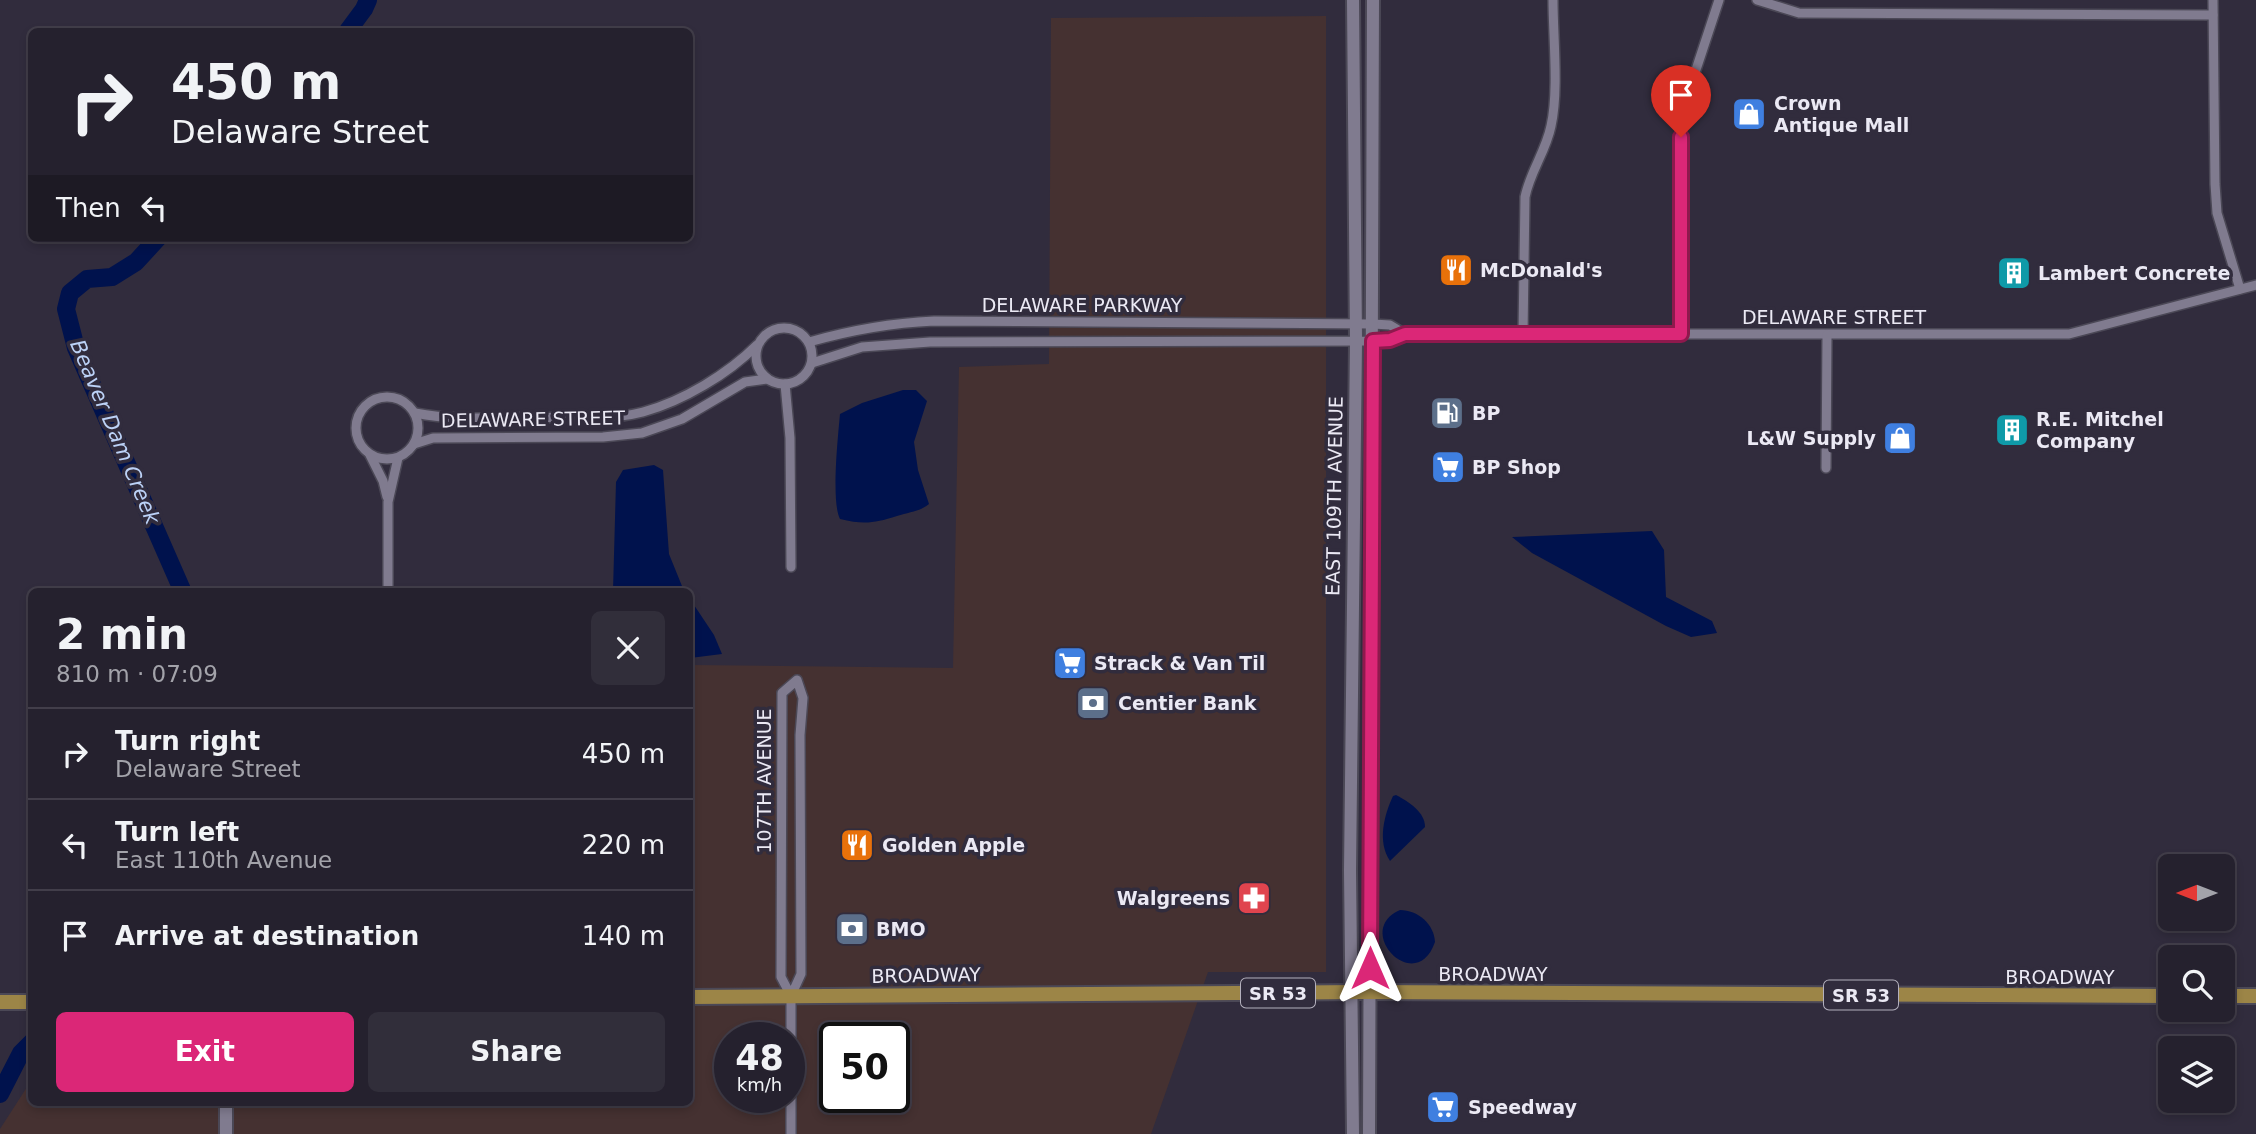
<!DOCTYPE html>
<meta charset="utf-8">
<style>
body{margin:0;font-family:"DejaVu Sans",sans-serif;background:#312e3a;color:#f1f3f6;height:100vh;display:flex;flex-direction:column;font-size:26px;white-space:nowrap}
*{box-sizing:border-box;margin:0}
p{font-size:23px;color:#a3a3aa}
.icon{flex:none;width:38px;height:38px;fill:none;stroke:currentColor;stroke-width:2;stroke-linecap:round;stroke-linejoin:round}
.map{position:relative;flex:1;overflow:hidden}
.drawer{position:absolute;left:28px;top:588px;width:665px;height:518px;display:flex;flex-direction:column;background:#25212e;border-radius:10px;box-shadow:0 4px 10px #0003,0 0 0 2px #423e4a}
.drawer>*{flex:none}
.guide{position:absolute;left:28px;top:28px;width:665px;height:214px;border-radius:10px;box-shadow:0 4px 10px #0003,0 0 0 2px #423e4a;background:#25212e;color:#f1f3f6;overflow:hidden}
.needle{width:46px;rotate:270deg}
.tools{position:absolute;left:2158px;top:854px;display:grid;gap:14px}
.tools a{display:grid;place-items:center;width:77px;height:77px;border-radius:10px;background:#25212e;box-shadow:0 4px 10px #0003,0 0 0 2px #423e4a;font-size:35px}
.speed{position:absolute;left:714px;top:1022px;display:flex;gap:14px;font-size:35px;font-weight:700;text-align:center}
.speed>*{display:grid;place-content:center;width:91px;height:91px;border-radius:50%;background:#25212e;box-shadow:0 4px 10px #0003,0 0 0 2px #423e4a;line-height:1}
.speed small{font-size:18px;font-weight:400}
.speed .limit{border:4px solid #111;border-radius:10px;background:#fff;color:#111}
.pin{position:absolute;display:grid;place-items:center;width:60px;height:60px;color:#fff;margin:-72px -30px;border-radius:50% 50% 50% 0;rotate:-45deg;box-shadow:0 0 7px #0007}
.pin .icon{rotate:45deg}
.me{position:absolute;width:77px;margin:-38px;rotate:0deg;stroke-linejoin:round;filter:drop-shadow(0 0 5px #0008)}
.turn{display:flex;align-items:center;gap:24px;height:147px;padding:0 28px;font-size:32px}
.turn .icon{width:91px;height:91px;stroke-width:2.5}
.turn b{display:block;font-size:49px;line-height:60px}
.then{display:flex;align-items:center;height:66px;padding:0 28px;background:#0003;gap:14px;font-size:26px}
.round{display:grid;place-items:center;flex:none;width:74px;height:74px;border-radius:10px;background:#312e3a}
.head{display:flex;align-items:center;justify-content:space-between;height:119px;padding:0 28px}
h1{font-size:42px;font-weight:700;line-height:52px}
.action{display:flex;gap:14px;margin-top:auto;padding:14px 28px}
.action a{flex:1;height:80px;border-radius:10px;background:#db2777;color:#fff;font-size:28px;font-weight:700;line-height:80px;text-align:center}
.action a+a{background:#312e3a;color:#f1f3f6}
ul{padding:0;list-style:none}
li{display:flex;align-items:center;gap:21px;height:91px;padding:0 28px;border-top:2px solid #423e4a}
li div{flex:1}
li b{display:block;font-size:26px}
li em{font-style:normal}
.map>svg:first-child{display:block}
.industrial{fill:#453131;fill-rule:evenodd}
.water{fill:#00124d}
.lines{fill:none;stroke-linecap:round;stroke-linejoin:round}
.river{stroke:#00124d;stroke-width:18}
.street-casing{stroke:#4b4856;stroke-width:12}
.secondary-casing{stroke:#4b4856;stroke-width:16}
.primary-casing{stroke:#4b4856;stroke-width:18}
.street{stroke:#807b8f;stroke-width:9}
.secondary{stroke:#807b8f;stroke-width:12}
.primary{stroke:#9c8547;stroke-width:14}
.route-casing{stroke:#8e194d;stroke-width:18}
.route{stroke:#db2777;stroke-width:12}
.labels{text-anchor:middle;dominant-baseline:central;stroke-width:7;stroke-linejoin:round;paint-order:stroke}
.shield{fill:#312c3d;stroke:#b3b0bd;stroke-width:2}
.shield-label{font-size:18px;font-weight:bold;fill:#ebe9f4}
.poi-label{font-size:19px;font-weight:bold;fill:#ebe9f4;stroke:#312c3d;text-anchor:start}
.street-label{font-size:19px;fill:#ebe9f4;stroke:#312c3d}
.water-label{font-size:21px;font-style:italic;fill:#bcd2f7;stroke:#312c3d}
</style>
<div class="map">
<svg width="2256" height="1134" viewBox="0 0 2256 1134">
<rect width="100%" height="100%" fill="#312c3d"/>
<path class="industrial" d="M1326,16V972H1208L1151,1134H0V1129L31,1081L32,1102H690V665L953,668L959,367L1049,364L1051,18ZM730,1038H789V1097H730ZM835,1038H894V1097H835Z"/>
<g class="water">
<path d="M903,390H916L927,401L914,442L918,470L929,504C919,512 909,512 897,516C875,523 864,525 840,519C831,502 838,436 840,414L862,403Z"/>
<path d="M654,465L663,470L669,554L684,591H613L616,482L623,470Z"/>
<path d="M1652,531L1664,550L1666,597L1712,621L1717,633L1691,637L1666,626L1532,553L1512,537Z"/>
<path d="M690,599L714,635L722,654L690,658Z"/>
<path d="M1396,795C1409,802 1425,812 1425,827L1390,861C1377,842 1384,815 1393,796Z"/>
<path d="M1400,910C1418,910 1434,924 1435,942C1416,997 1352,931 1400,910Z"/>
</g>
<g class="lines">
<g class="river">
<path d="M347,32L364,9L368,0"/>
<path d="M158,238L136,262L112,277L87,279L70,293L66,309L76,348L183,592"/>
<path d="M0,1094L21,1053L32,1042"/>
</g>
<g class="street-casing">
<g id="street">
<path d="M1757,0L1799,13L2213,15"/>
<path d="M2213,0L2215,184L2217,213L2240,289"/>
<circle cx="784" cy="356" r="28"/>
<path d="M1523,334L1525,197C1530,172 1546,151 1551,126C1559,91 1553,36 1553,0"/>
<path d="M1681,334V123L1686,100L1719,0"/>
<path d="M809,342C851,330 891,323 934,321L1373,324L1390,325L1405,334"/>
<path d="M812,363L862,347L930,342L1373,341L1390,340L1405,334H2069L2256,285"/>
<path d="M785,384L790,438L791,567"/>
<circle cx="387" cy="428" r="31"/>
<path d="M415,413C450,420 485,418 521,417C560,417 605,422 643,412C683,401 728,374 757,345"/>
<path d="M414,444L433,438L603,437L642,433L682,419L745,382L767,379"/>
<path d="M370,455L383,481L387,497"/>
<path d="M1826,468L1827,335"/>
<path d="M388,592V502L398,458"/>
<path d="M791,996L781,977L782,693L797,680L803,698L800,735L801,974L791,996V1134"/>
</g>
</g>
<g class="secondary-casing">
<g id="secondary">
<path d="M226,1102V1134"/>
<path d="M1353,1134L1350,871L1356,341L1353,0"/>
<path d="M1369,1134L1373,0"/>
</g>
</g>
<g class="primary-casing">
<g id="primary">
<path d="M2222,996H2256"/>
<path d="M690,997L1360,992L2170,996"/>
<path d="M0,1002H32"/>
</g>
</g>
<use href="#street" class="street"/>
<use href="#secondary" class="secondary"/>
<use href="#primary" class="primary"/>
</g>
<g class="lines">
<g class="route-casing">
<path id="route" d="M1370,968L1373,341L1390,340L1405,334H1681V137"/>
</g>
<use href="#route" class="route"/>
</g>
<defs>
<g id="shop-square" transform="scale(1.75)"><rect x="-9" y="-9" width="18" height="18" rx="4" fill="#3f7fe0" stroke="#312c3d"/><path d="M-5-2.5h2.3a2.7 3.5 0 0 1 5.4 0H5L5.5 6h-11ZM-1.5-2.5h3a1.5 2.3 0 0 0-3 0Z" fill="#fff"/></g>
<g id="restaurant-square" transform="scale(1.75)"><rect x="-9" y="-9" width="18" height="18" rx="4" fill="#e8710a" stroke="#312c3d"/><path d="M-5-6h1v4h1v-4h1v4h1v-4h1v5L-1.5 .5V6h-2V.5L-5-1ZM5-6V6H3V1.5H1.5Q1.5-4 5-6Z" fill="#fff"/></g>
<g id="building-square" transform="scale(1.75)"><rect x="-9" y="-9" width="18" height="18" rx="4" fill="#0f9aa8" stroke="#312c3d"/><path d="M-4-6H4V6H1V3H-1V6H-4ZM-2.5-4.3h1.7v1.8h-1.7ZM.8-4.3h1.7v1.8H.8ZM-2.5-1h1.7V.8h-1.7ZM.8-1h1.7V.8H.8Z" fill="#fff"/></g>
<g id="fuel-square" transform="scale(1.75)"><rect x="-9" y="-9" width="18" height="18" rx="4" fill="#5c6f8a" stroke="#312c3d"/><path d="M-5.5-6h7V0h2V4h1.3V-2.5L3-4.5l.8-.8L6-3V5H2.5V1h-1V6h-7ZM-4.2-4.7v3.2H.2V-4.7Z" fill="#fff"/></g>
<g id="supermarket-square" transform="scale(1.75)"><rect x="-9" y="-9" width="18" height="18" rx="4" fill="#3f7fe0" stroke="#312c3d"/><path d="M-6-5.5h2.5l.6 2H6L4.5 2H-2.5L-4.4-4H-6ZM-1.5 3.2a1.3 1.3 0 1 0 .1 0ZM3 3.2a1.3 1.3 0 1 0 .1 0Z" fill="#fff"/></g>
<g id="bank-square" transform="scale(1.75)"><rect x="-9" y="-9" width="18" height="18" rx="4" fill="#5c6f8a" stroke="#312c3d"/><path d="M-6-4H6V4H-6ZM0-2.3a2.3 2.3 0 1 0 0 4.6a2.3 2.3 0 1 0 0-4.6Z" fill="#fff"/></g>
<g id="pharmacy-square" transform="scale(1.75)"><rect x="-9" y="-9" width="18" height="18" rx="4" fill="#e0444e" stroke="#312c3d"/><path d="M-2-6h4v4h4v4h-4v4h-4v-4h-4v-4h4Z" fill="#fff"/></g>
</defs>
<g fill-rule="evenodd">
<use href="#shop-square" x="1749" y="114"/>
<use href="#restaurant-square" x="1456" y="270"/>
<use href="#building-square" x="2014" y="273"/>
<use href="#fuel-square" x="1447" y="413"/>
<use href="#building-square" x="2012" y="430"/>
<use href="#shop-square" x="1900" y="438"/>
<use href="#supermarket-square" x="1448" y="467"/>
<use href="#supermarket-square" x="1070" y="663"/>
<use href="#bank-square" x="1093" y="703"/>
<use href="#restaurant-square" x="857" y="845"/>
<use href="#pharmacy-square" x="1254" y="898"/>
<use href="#bank-square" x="852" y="929"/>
<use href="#supermarket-square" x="1443" y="1107"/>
</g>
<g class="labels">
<g class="shield">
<rect x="1241" y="978.5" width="74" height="29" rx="5"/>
<rect x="1824" y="980.5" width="74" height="29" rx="5"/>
</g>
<g class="shield-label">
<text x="1278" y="993">SR 53</text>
<text x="1861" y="995">SR 53</text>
</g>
<g class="poi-label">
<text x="1774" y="103">Crown<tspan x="1774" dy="22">Antique Mall</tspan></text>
<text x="1480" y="270">McDonald's</text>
<text x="2038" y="273">Lambert Concrete</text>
<text x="1472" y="413">BP</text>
<text x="2036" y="419">R.E. Mitchel<tspan x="2036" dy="22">Company</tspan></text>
<text x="1876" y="438" text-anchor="end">L&amp;W Supply</text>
<text x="1472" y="467">BP Shop</text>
<text x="1094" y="663">Strack &amp; Van Til</text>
<text x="1118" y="703">Centier Bank</text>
<text x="882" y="845">Golden Apple</text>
<text x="1230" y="898" text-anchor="end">Walgreens</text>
<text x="876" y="929">BMO</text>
<text x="1468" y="1107">Speedway</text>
</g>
<g class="street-label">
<text x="1082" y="305">DELAWARE PARKWAY</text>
<text x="1834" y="317">DELAWARE STREET</text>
<text transform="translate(533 419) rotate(-1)">DELAWARE STREET</text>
<text transform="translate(1334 496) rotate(-89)">EAST 109TH AVENUE</text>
<text transform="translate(764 781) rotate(-90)">107TH AVENUE</text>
<text x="1493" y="974">BROADWAY</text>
<text transform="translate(926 975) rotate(-1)">BROADWAY</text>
<text x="2060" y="977">BROADWAY</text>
</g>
<g class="water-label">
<text transform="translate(115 432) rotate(67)">Beaver Dam Creek</text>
</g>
</g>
</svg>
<div class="tools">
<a><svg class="needle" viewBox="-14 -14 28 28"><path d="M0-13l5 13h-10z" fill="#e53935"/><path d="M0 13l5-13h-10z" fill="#a3a3aa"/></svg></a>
<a><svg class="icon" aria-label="search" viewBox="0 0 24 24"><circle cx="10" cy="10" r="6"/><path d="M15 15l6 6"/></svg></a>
<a><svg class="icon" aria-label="layers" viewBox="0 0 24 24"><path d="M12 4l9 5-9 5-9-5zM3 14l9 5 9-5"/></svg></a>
</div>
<div class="speed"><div>48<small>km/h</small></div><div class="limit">50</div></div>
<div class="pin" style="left:1681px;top:137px;background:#d93025"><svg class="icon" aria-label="arrive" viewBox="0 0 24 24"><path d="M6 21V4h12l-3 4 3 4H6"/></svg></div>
<svg class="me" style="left:1370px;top:968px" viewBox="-20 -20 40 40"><path d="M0-17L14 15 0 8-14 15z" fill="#db2777" stroke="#fff" stroke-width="4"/></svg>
<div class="guide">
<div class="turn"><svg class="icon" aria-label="right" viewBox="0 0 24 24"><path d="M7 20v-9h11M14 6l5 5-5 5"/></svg><div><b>450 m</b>Delaware Street</div></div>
<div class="then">Then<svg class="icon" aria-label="left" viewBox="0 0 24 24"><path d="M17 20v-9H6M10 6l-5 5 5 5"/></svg></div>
</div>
<section class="drawer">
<div class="head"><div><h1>2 min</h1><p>810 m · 07:09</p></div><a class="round"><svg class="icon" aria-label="close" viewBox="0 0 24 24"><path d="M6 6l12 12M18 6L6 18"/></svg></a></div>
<ul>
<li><svg class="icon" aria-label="right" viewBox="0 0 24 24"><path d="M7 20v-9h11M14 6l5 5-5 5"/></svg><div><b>Turn right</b><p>Delaware Street</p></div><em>450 m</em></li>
<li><svg class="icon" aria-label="left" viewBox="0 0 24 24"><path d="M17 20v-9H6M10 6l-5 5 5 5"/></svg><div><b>Turn left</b><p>East 110th Avenue</p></div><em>220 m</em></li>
<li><svg class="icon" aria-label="arrive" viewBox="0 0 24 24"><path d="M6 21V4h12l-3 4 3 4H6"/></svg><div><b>Arrive at destination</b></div><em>140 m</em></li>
</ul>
<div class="action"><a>Exit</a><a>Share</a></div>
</section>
</div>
